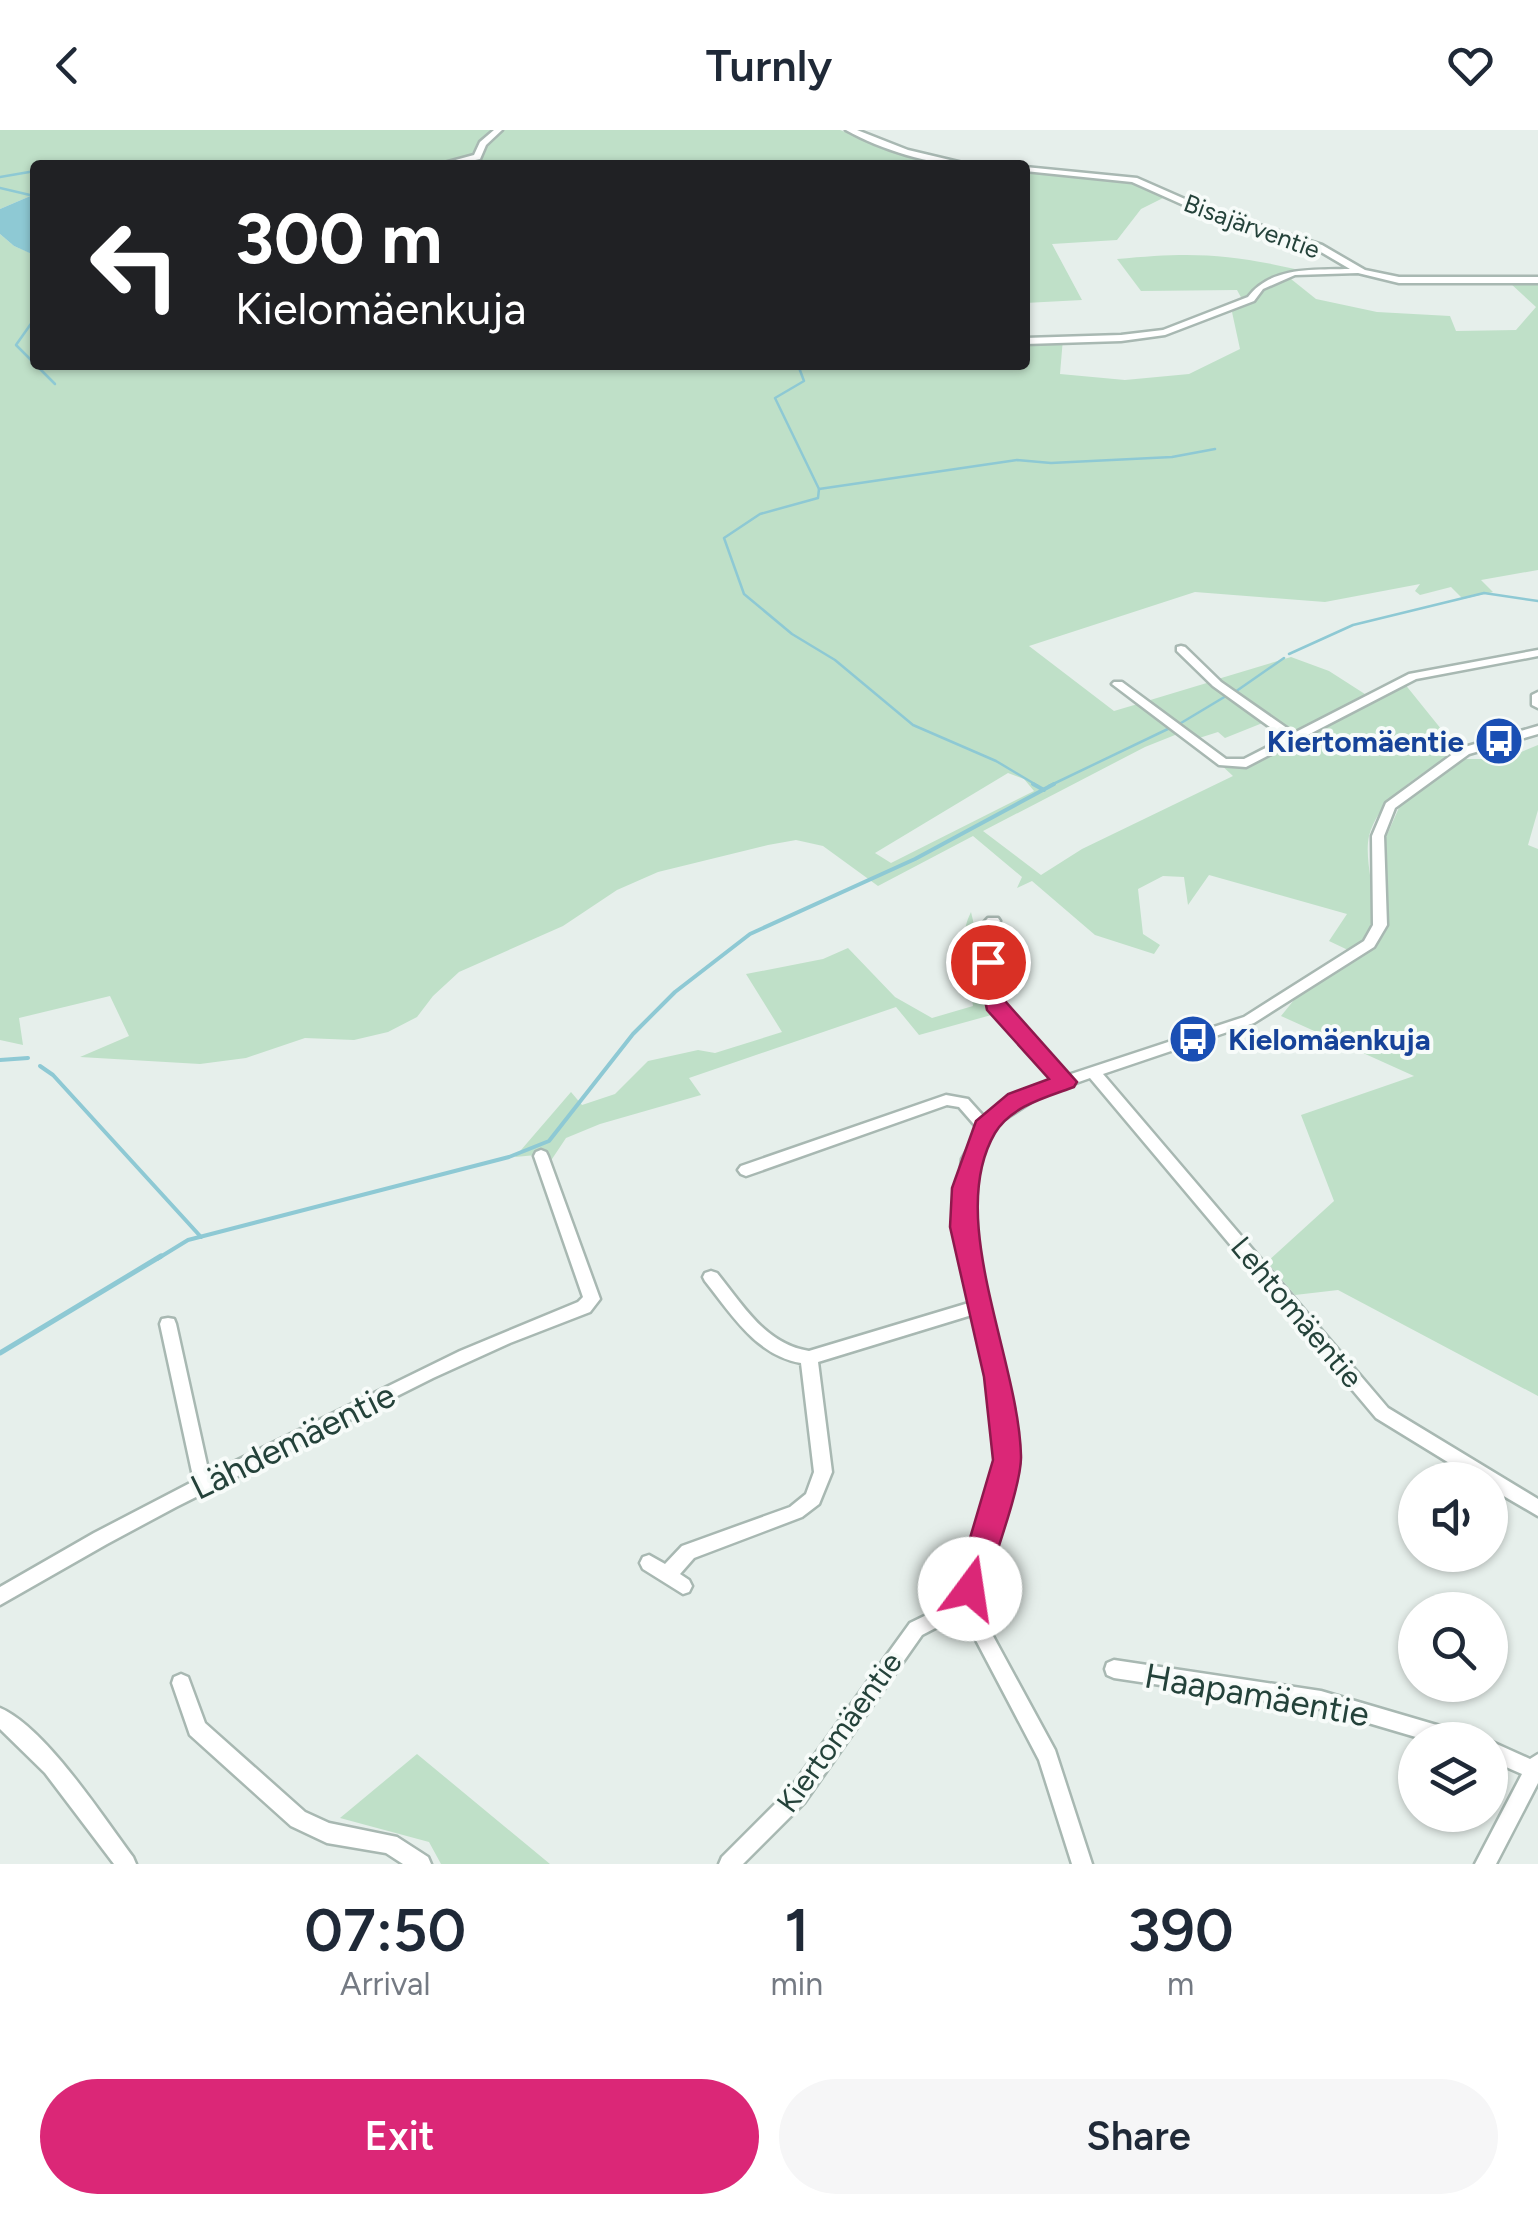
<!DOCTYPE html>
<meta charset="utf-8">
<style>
body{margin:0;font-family:Figtree,sans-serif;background:#f6f6f7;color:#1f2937;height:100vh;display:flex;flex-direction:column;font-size:38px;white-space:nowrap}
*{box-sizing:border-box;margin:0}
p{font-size:32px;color:#747a83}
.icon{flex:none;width:55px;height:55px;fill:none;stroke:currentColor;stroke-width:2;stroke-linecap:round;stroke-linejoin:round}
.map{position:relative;height:1734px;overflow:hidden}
.side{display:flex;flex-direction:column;background:#fff;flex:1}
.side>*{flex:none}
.guide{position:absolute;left:30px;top:30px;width:1000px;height:210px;border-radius:10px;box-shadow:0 2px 8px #0004;background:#202124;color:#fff;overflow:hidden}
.buttons{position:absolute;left:1398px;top:1332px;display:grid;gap:20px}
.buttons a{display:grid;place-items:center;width:110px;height:110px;border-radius:50%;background:#fff;box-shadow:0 2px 8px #0004;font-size:50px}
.pin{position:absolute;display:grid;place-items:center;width:85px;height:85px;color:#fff;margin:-42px;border:5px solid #fff;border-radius:50%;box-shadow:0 2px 10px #0007}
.me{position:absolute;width:110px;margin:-55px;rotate:14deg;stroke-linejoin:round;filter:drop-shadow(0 0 8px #0008)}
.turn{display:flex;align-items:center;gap:35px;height:210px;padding:0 40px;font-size:45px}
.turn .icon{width:130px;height:130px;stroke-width:2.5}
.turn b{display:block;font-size:70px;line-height:85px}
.eta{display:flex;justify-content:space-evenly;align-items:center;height:170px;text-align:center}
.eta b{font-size:60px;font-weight:600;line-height:70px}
.button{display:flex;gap:20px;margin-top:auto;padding:20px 40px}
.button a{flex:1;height:115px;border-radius:60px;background:#db2777;color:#fff;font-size:40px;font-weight:600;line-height:115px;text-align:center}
.button a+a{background:#f6f6f7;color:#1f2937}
header{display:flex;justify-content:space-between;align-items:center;height:130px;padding:0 40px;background:#fff;font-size:45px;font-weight:600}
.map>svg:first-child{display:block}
.green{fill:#bfe0c8;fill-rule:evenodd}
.water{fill:#8ec9d4}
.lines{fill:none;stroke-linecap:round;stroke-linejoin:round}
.stream-far2{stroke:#8ec9d4;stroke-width:2.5}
.stream-far1{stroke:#8ec9d4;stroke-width:4}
.stream{stroke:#8ec9d4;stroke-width:5}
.minor-casing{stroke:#a8b8b2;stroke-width:5}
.minor{fill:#fff;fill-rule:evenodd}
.route{fill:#db2777;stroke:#8e194d;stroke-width:2.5}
.labels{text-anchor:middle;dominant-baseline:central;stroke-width:8;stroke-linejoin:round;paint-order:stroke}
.far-street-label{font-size:25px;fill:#24423a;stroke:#f7fbf9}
.transit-label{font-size:30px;font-weight:bold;fill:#164399;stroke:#f7fbf9;text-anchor:end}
.street-label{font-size:30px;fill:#24423a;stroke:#f7fbf9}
.near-street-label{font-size:35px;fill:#24423a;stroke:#f7fbf9}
</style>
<header><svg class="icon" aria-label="back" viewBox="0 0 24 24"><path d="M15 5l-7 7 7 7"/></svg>Turnly<svg class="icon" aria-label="heart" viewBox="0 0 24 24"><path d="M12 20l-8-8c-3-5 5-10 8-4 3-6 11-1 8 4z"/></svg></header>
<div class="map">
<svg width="1538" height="1734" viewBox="0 0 1538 1734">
<rect width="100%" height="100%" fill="#e6efeb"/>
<g class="green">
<path d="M0,0H840L904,25L948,35H35V64L0,79Z"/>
<path d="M1025,41L1132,52L1167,66L1141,79L1117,110L1052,114L1082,170L1025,173Z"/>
<path d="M0,104L14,116L35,125V235H1025V208H1063L1060,244L1125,250L1189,244L1240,219L1232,182L1243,171L1237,160L1141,161L1117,129C1190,122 1227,123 1299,140L1286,145L1316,169L1377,182L1450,186L1456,201L1516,200L1536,177L1510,153L1538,155V440L1481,450L1493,462L1463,469L1451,457L1420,465L1415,461L1420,454L1325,472L1195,462L1029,516L1114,581L1141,573L1180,603L1145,617L983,701L1041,745L1082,719L1233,646L1219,633L1236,638L1249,636L1404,553L1458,620C1426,642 1380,665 1369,706C1361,743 1395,803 1348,820L1329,811L1347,784L1209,745L1188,775L1184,747L1163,746L1138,759L1143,804L1160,815L1154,824L1095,805L1032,751L1017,758L1022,747L973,706L878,756L823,716L796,710L768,715L658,742L617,760L563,796L459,842L433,866L417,887L388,902L354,910L305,908L246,928L200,934L80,927L129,906L110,866L19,888L23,915L0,910ZM1008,643L1024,649L1034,661L891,733L875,723Z"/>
<path d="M1291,527L1329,541L1368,566L1293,604L1218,549Z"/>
<path d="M1210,552L1265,592L1225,608L1218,602L1196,609L1147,571Z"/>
<path d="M1538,615V680L1528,715L1538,719V1266L1338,1160L1295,1165L1267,1132L1334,1071L1301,985L1414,946L1281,886L1298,865L1374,817L1385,803L1386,707L1401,673L1426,651L1464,629H1504Z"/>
<path d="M971,782L995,884L919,905L896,877L689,948L701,965L600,994L566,1008L548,1035L536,1025L515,1027L571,962L582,975L615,964L648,931L698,920L715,923L782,902L746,844L823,829L848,818L895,867L932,888L973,876C969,844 955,814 971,782Z"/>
<path d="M417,1624L550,1734H441L429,1712L340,1688Z"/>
</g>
<path class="water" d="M35,64V125H34L14,116L0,104V79Z"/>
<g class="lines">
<g class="stream-far2">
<path d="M0,47L35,41"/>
<path d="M0,58L30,65"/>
<path d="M35,188L16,215L35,234"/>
<path d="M36,235L55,254"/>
<path d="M798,235L804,251L775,268L819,359L818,368L760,384L724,408L744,464L792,504L835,530L913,595L996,631L1038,656"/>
<path d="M819,359L1017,330L1051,333L1172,327L1215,319"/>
<path d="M1289,524L1353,495L1484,463L1538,471"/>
<path d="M1235,562L1284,528"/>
<path d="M1181,593L1226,566"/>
<path d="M1049,656L1172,597"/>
</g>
<g class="stream-far1">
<path d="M1033,654L1044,660"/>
<path d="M0,930L28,928"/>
<path d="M40,936L53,945L201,1107"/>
<path d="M157,1129L188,1110L509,1027L549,1011L633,904L675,862L750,804L915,729L1054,654"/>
</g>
<path class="stream" d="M0,1223L161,1126"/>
<g class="minor-casing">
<g id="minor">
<path d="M494,0H502L486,15L480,29L451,35H437L474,25L480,12Z"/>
<path d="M846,0H857L908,20L971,35C930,35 882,20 846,0Z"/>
<path d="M1025,37L1137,48L1203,77L1322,115L1365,140L1399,147H1538V153H1399L1358,143L1295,145L1263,159L1254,171L1165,205L1121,211L1025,214V208L1121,205L1163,200L1248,167C1271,136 1315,140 1350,139L1316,119L1197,81L1132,52L1025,41Z"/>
<path d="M1181,516L1185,517L1221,552L1294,603L1409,544L1538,520V526L1416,549L1246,637L1219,635L1112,554L1114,552H1122L1226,629H1244L1285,608L1213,556L1177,521V517Z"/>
<path d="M1538,562V578L1532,575V565Z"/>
<path d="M1538,596V604L1469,624L1395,678L1384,706L1387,795L1374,817L1254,893L1103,944L1388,1278L1538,1369V1386L1490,1358V1350H1477L1376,1288L1090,948L1042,965L997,994L977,1030L971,1076L977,1127L1014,1285L1016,1330L1007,1370L984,1444L981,1484L1055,1620L1092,1734H1072L1039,1630L967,1493L943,1494L922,1505L804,1673L743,1734H719L722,1727L790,1659L910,1493L941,1478L963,1477C963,1432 985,1394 995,1351C1007,1296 988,1237 975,1184L818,1232L832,1342L819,1374L802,1387L694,1428L680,1444L689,1450L692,1456L689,1462L683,1464L643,1439L640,1433L643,1427L649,1425L665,1434L682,1416L790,1377L806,1364L814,1342L801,1233C756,1225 732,1185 705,1151L703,1147L705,1143L711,1141L717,1143C743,1175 765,1214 809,1221L972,1172L962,1127L956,1076L962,1029L979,1000L959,977L947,975L746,1046L741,1044L738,1040L741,1036L946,965L968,969L986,989L1032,957L1055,950L988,875L977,800L988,788H998L1000,791L991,801L1002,874L1068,945L1244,887L1364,811L1373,795L1372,706L1386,673L1461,618Z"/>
<path d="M541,1020L546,1022L548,1026L600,1169L590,1182L510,1213L433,1248L176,1377L107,1414L0,1475V1457L94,1403L194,1351L160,1194L162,1189L168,1188L174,1189L176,1194L209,1344L460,1221L578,1172L583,1167L534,1026L536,1022Z"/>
<path d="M1114,1530L1321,1561L1457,1601L1464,1604L1467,1610H1426L1321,1579L1114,1548L1107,1545L1105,1539L1107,1533Z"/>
<path d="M181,1544L188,1547L205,1593L305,1682L329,1693L397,1707L428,1727L431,1734H403L386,1723L327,1713L291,1696L190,1605L172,1553L174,1547Z"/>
<path d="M0,1578C45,1597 103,1687 133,1727L136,1734H114L45,1643L0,1599Z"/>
<path d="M1490,1611L1530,1629L1538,1624V1653L1496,1734H1475L1522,1644L1490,1630Z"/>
</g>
</g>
<use href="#minor" class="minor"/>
</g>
<path class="route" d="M988,825L1000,832L1006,872L1077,952L1074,957C1047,967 1011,976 995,1003C945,1088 1019,1230 1021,1326C1022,1353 994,1429 985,1459L981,1469L970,1473L959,1469L955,1459L993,1330L984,1247L950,1097L952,1058L976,991L1008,964L1049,949L987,880L977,832Z"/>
<defs>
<g id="bus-disc" transform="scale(2.5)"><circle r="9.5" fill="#1a4fb4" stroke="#f7fbf9"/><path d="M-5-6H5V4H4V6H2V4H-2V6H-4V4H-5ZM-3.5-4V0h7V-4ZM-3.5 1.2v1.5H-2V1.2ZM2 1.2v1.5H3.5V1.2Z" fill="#fff"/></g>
</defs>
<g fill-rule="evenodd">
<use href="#bus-disc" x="1499" y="611"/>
<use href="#bus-disc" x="1193" y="909"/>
</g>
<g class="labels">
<g class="far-street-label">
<text transform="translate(1252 96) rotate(20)">Bisajärventie</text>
</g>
<g class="transit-label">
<text x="1464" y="611">Kiertomäentie</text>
<text x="1228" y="909" text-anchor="start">Kielomäenkuja</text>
</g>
<g class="street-label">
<text transform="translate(1297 1182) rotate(50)">Lehtomäentie</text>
<text transform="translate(839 1602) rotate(-54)">Kiertomäentie</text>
</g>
<g class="near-street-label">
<text transform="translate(293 1311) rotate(-26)">Lähdemäentie</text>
<text transform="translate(1257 1565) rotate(10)">Haapamäentie</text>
</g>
</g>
</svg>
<div class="buttons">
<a><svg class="icon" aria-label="sound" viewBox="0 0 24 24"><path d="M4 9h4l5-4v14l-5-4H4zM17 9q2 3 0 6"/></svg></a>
<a><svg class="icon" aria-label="search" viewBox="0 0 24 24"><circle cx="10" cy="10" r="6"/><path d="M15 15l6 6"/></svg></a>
<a><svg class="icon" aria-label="layers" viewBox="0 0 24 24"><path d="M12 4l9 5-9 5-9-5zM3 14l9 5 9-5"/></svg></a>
</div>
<div class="pin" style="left:988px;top:832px;background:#d93025"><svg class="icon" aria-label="arrive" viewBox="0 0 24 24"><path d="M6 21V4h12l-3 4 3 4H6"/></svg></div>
<svg class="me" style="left:970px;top:1459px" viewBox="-20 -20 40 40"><circle r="19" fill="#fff"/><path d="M0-13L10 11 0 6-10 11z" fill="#db2777"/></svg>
<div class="guide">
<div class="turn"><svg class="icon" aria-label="left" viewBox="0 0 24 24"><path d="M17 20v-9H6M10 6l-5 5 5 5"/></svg><div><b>300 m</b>Kielomäenkuja</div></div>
</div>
</div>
<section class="side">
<div class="eta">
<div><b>07:50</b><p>Arrival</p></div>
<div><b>1</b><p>min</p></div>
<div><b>390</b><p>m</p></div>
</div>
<div class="button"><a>Exit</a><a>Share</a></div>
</section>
